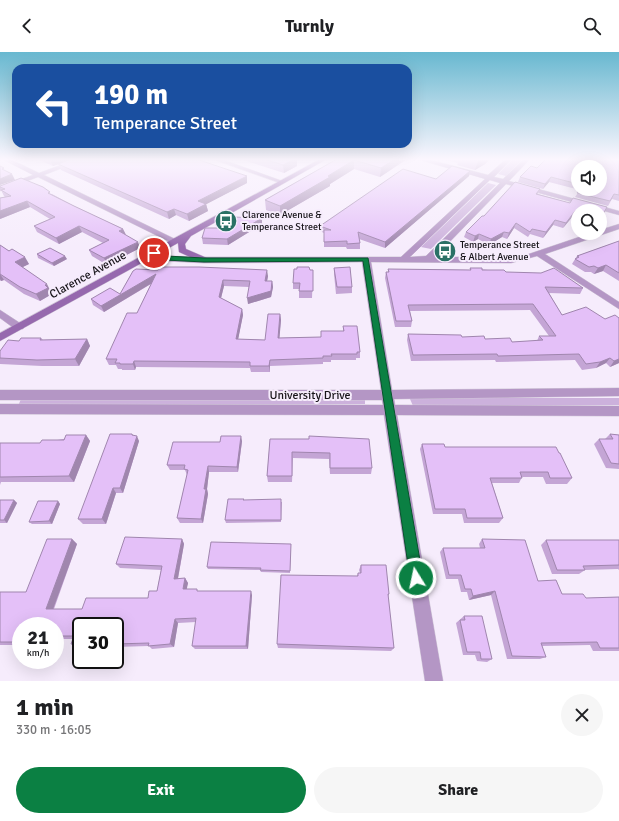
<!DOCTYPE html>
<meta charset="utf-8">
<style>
body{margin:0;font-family:Signika,sans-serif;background:#f6f6f6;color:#202124;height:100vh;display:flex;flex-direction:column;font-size:15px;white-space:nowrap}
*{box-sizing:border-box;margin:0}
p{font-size:13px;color:#757577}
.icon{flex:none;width:22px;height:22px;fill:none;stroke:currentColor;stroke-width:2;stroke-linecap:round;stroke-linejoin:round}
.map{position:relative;height:629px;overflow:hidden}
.side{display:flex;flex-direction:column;background:#fff;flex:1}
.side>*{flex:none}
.top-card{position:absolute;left:12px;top:12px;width:400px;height:84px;border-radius:12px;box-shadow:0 4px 16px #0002;background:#1a4fa0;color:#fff;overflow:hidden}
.tools{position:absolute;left:571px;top:108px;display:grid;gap:8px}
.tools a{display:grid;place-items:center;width:36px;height:36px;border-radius:50%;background:#fff;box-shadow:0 4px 16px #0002;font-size:20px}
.speed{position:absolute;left:12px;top:565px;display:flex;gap:8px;font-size:20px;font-weight:700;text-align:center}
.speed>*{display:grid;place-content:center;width:52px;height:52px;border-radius:50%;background:#fff;box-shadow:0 4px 16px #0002;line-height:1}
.speed small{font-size:10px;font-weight:400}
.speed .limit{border:2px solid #111;border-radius:6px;background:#fff;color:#111}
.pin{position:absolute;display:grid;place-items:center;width:34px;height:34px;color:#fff;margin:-17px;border:2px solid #fff;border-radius:50%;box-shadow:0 1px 4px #0007}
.me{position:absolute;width:44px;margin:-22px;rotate:350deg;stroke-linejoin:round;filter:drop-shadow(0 0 3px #0008)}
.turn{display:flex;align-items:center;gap:14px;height:84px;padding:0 16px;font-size:18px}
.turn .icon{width:52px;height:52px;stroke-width:2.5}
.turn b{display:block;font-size:28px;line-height:34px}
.round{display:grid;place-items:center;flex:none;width:42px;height:42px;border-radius:21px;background:#f6f6f6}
.summary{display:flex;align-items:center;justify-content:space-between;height:68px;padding:0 16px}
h1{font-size:24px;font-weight:700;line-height:30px}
.cta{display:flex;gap:8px;margin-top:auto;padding:8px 16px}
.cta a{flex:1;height:46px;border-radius:24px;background:#0b8043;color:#fff;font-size:16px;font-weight:700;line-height:46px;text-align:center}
.cta a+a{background:#f6f6f6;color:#202124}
header{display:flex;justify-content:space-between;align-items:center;height:52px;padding:0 16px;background:#fff;font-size:18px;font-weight:700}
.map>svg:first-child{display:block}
.green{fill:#ccb1dc}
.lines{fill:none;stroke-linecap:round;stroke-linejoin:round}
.minor-casing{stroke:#d2cad8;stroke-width:1}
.secondary-casing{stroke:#d2cad8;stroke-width:1}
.minor{fill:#b496c5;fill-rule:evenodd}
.secondary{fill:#9669ae;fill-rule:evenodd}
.wall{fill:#c4a5d5;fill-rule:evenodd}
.shaded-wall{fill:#a086ae}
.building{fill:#e4c0f8;stroke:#a086ae}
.route{fill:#0b8043;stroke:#07532c}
.labels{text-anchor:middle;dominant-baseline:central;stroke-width:4;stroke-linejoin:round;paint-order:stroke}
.far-poi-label{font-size:10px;fill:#18151a;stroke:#f6ecfc;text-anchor:start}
.street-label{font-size:12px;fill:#18151a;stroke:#f6ecfc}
</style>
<header><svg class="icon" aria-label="back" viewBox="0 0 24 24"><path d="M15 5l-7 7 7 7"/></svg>Turnly<svg class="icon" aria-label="search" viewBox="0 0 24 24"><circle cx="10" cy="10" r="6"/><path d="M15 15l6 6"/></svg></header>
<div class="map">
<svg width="619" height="629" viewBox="0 0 619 629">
<rect width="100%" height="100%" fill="#f6ecfc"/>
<g class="green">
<path d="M513,107H523L506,124L498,122Z"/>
<path d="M488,131L496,133L431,197L421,195Z"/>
<path d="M411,346H619V353L413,354L410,347Z"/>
<path d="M21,347H365V352L18,354Z"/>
</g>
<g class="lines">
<g class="minor-casing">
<g id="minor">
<path d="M2,107H10L39,121L77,107H86L44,123L179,189L175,191H172L38,125L0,139V135L33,123Z"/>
<path d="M212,107H221L285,130L280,131Z"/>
<path d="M417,107H427L488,123L506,107H512L494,125L503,127L524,107H530L509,129L619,159V163L506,132L435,205H511L523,204L591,181H600V178L619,172V177L545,202L619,250V257L537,204L511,211L371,210L392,338L619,336V344L394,347L395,353L619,354V364L397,363L443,629H425L384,363L0,362V352L383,353L382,348H0V338H381L362,210L204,211L165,209L150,201L154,199L167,204L204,205H401L485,127ZM490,128L500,131L426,204L410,205Z"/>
<path d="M0,258L23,273L24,275L23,277H15L0,266Z"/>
</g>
</g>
<g class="secondary-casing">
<path id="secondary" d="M320,107H327L191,184L185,192L186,197L207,206L208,208L207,210H201L179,200L178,191L0,289V281Z"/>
</g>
<use href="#minor" class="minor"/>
<use href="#secondary" class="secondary"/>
</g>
<g class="wall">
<path d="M37,107H196L247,131L206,152L208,159L189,169L176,163L169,167L61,118L59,112L53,114Z"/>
<path d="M240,107H299L297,108V114L284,121Z"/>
<path d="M337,107H407L380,125L354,117L330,132V134L280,163L266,158L265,148Z"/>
<path d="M441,107H490L485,112L475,118L457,113L458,111Z"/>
<path d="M619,107V149L612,147L608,154L575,145L580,138L549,130L543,137L518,130L520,125ZM578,115L600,137H578Z"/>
<path d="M470,119L469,124L385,196L359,187L360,191V197H347L346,195H324V181L320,179V174L436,127Z"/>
<path d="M0,134L52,142L74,154L123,177L126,183L140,196L107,213L92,204L89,198L103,191L82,180L59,192L37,180L34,174L50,167L30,155L0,167V146L5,145L4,144L1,138Z"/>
<path d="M540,137L538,142L570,151L607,155L600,167V159H578V165L573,164L563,176L553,173L543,186L530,182L528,185L514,176L507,187L502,185L489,193L478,187L473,190L464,185L466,180L484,164Z"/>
<path d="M262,166V172L228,193L203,192L202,186L230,176Z"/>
<path d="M619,189V229L603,219L594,222L591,220H585L572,212L577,204Z"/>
<path d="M0,193L29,212L22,215L51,239L52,242L40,249L24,242L4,228L1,229L0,228Z"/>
<path d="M37,202L67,207L54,214L38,206Z"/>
<path d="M334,216L352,235V241L336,242L334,222Z"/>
<path d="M470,216L506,220L583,236L580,242L549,241L562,263L605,267L619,266V311L610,315L606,311L596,316L582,318L575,308L496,310L495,308L411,309L407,288L408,282L462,285L512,290L537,289L539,284H549L530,258L410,259L412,269L411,275H395L385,226L386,220H388V217L470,218Z"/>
<path d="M310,218H313L312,246H299V237H293V231Z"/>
<path d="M133,219L268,224L267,229H272L273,235L271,245L248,252L249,235L224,234L221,246L242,257L243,263L238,287L265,288L280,262L281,268L279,286L321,285L343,279V274L360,300V306H356V308H331V310H323V312L270,314V320H251L250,316L136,315L135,318H122V317H118L116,313H109L106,307L137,261L151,232L104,260L93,253L91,247L120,242Z"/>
<path d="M41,286L43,288L87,287L90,294L79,314H42L0,312V299L19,289Z"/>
<path d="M610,382L619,383V417L606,416L594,392L599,387H605Z"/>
<path d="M86,383L90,389L74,430H1L0,433V391H40Z"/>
<path d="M133,383L139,389L123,441H116L106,472H83L78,467Z"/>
<path d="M270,387H309L372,416L371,422H330L329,407L293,406L292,430H268L267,424Z"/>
<path d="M242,389L238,420H209L207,437L208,442L203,471H180L177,466L187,423L185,418H170L167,413L220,390Z"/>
<path d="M422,392L445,395L559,401L572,426L567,432H546L543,425H522L519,431H492L503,466L499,471H464L462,462H433L420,397Z"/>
<path d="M244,447V448L282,450L281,470L226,471L225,468Z"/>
<path d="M0,448H14L17,451L7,471H0Z"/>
<path d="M58,449L60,452L52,472H32L29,470Z"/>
<path d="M72,487L77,492L54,557H82L148,546L157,539L161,518L120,516L116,512L182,487L184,492L178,527L185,526L188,531L186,537L198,539L252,543L248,597H195L192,594L196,570L178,571L174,595L152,597L149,594L115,595V574H81V595H77L71,592L73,587H55V574H21V593H0V540H26Z"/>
<path d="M482,487L538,529L562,542L586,546L619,545V599H593L590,593L542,594L546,605L540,607H507L491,543L469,548L467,540H461L458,527H446L440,500L443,496H480L479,492Z"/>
<path d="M546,488H619V518L618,517L585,518L579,522H552L541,493Z"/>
<path d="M291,492L290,521L261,520L260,518L208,517L207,515Z"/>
<path d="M361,513L389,542L388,545L394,596L391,599L278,596L277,592L357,524L358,521H360L359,518Z"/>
<path d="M464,564L492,607L487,610L477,609L475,603H463L456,571Z"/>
</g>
<g class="shaded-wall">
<path d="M53,107H73L53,114L50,108Z"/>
<path d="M289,107H299L297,108V114L284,121L283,113Z"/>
<path d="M395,107H407L380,125L381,116Z"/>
<path d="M481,107H490L485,112L475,118L478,109Z"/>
<path d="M354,108V117L330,132V134L280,163V154Z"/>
<path d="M470,119L469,124L385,196V190Z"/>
<path d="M12,122L15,128L0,133V127Z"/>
<path d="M247,124V131L199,156L198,149Z"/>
<path d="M551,125L549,130L543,137L545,132Z"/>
<path d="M27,149L30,155L0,167V159Z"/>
<path d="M206,152L208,159L189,169L187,162Z"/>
<path d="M174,157L176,163L169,167L167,160Z"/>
<path d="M575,159L573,164L563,176L566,171Z"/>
<path d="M262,166V172L228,193L227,187Z"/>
<path d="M555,168L553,173L543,186L546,180Z"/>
<path d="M516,171L514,176L507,187L509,181Z"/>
<path d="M79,174L82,180L59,192L56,186Z"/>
<path d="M123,177L126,183L119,179Z"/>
<path d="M504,180L502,185L489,193L491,187Z"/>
<path d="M479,182L478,187L473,190L475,184Z"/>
<path d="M138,190L140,196L107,213L104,206Z"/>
<path d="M65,204L67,207L54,214L52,211Z"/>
<path d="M25,205L29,212L19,217L15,210Z"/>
<path d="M606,213L603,219L594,222L598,216Z"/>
<path d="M267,218L268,224L266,235L265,229Z"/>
<path d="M0,222L4,228L1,229L0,227Z"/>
<path d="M156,222L157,228L104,260L101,254Z"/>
<path d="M223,228L224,234L220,250L219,245Z"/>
<path d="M272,229L273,235L271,245L248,252L247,246Z"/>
<path d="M47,232L52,242L40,249L36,242L45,233Z"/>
<path d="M242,257L243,263L237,293L236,287Z"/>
<path d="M280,262L281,268L279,292L278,286Z"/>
<path d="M87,287L90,294L79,314L75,307Z"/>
<path d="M610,306L606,311L596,316L600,310Z"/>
<path d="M619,307V311L610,315L614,309Z"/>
<path d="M270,308V320L269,314Z"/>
<path d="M134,309L136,315L135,318L133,312Z"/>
<path d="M132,382L135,387L137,384L139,389L123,441L120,436Z"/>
<path d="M86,383L90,389L74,430L69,424Z"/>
<path d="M241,384L242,389L238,420L237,415Z"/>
<path d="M208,414L209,420L207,437L208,442L203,471L201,467L204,437Z"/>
<path d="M113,436L116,441L106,472L102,467Z"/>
<path d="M14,448L17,451L7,471L4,468Z"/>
<path d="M58,449L60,452L52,472L49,469Z"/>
<path d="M72,487L77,492L52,560L46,557Z"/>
<path d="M182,487L184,492L177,531L174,527Z"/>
<path d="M185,526L188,531L186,541L183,537Z"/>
<path d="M251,539L252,543L248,597L246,594Z"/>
<path d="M495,539L491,543L469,548L473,544Z"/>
<path d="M175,567L178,571L174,595L170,592Z"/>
</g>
<g class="building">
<path d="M71,107H196L247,124L198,149L206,152L187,162L174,157L167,160L58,112Z"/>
<path d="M264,107H295L283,113Z"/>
<path d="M337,107H395L381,116L354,108L328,124L330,125L280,154L265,148Z"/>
<path d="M469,107H481L478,109Z"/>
<path d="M546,107H619V143L614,142L610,149L577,141L580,137H600V115H578V132L551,125L545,132L520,125L531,114L537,116Z"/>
<path d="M0,114L4,116L2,117L12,122L0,127Z"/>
<path d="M452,114L470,119L385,190L358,180L360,191L347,192V189L324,190V178H331L320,174L403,117L436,127Z"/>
<path d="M21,126L43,135L50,140L48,141L74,154L123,177L119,179L138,190L104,206L89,198L109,188L79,174L56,186L47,181L34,174L55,165L27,149L0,159V146L11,144L1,138L5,137L0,135V134Z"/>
<path d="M515,130L540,137L536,142L570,151L573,146L607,155L603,162H600V159H575L566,171L555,168L546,180L532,177L530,180L516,171L509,181L504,180L491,187L479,182L475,184L466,180L482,164H484Z"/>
<path d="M233,165L262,166L227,187L202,186L205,176H230Z"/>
<path d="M619,189V221L606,213L598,216L594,214L589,215L575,207L579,205L577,204Z"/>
<path d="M0,193L9,199L12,197L25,205L15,210L47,232L45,233L48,236L36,242L20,235L0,222Z"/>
<path d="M50,196L65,204L52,211L37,202Z"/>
<path d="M159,215H199L267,218L265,229H272L271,239L247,246L250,229L223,228L219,245L242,257L236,287L265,288L268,262H280L278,286L321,285V279H344L343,274H357L360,300H357V302H331L332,304H323V306L270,308L269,314H250V310L134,309L133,312H120V311H115L117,307H106L127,261H137L156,222L101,254L91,247L110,236L120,242L133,219L136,217L158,218Z"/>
<path d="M297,215H309L310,218H313V239H299L300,231H293L294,217H297Z"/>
<path d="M350,215L352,235H337L334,216Z"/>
<path d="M470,216H482V218H504L506,220L541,221L554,216L583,236L545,235L562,263L586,255L605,267L615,263L619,266V307L614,309L610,306L600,310L586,312L579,302L498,304L497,302L413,303L408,282L461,283L462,285L484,284L485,287L510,286L512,290L543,288L539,284H556L533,252L408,253L412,269H396L386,220H389L388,217L471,218Z"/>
<path d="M21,286H41L40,288L87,287L75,307L37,308L0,306V299L8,288L19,289Z"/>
<path d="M110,382H132V383L137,384L120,436H113L102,467H78Z"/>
<path d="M610,382L619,383V412L611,411L599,387H613Z"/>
<path d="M66,383H86L69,424L0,425V391H40L42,388H64Z"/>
<path d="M221,384H241L237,415L208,414L204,437H206L201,467L177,466L188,418L184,417L185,413H167L173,390H220Z"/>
<path d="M309,384L369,387L372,416H330V401L292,400V424H267L270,387H309Z"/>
<path d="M422,392H444L445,395H556L559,401H560L572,426H550L548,420H520L522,426H490L503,466H467L465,457H435Z"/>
<path d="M228,447H244L243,448L281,447V468H225Z"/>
<path d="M0,448H14L4,468H0Z"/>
<path d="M38,449H58L49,469L29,470Z"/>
<path d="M125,485L182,487L174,527L185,526L183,537H197V539H251L246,594H192L196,566L175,567L170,592L148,594L149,591L115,592V574H81V592H71L74,584H55V574H21V590H0V540H26L47,487H72L46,557H82L86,546H148L149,539H157L162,514L116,512Z"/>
<path d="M482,487L525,488L538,529L556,528L562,542H583L586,546L619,545V596H600L597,590L541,591L546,605L512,604L495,539L473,544L471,537H465L461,523H449L443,496H485Z"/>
<path d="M546,488H619V513L583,514L585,518H557Z"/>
<path d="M211,490L291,492L290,519L260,518L261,516L207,515Z"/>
<path d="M361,513H386L389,542H388L394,596L277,592L281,523L358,524V521H361Z"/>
<path d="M464,564H482L492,607H481L480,600H467L460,568H465Z"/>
</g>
<linearGradient id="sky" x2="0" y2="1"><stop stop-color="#68b8d0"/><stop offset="0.55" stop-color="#fbf6fe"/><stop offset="1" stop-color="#fbf6fe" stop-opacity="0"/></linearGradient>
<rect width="619" height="195" fill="url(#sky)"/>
<path class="route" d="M152,199H156L166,204L204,206H368L423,526L421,530L416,532L412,530L410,526L363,209L204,210L165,208L152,202Z"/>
<defs>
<g id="bus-disc" transform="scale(1.15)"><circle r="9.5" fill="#2a7166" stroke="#f6ecfc"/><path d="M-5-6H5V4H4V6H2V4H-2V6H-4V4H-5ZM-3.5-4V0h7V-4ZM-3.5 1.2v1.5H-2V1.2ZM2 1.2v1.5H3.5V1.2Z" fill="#fff"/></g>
</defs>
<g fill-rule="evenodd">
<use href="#bus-disc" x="226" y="169"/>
<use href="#bus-disc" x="445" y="199"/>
</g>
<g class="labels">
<g class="far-poi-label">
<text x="242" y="163">Clarence Avenue &amp;<tspan x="242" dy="12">Temperance Street</tspan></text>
<text x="460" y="193">Temperance Street<tspan x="460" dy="12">&amp; Albert Avenue</tspan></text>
</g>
<g class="street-label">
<text transform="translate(88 223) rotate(-29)">Clarence Avenue</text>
<text x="310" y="343">University Drive</text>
</g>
</g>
</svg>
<div class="tools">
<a><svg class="icon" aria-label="sound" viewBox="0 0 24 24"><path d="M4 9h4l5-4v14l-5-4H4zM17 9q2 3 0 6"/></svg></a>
<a><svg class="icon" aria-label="search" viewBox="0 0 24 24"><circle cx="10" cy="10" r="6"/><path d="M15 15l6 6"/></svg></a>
</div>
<div class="speed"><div>21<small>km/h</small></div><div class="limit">30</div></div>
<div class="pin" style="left:154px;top:201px;background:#d93025"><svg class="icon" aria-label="arrive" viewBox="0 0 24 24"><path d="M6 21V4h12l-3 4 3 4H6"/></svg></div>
<svg class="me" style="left:416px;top:526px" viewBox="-20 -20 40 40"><circle r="17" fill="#0b8043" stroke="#fff" stroke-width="3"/><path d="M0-11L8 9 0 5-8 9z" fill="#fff"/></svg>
<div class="top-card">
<div class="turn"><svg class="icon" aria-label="left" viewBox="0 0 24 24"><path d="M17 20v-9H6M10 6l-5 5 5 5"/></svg><div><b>190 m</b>Temperance Street</div></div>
</div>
</div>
<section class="side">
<div class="summary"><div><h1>1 min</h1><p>330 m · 16:05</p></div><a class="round"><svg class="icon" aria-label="close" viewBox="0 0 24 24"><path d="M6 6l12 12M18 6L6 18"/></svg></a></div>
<div class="cta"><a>Exit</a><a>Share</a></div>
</section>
